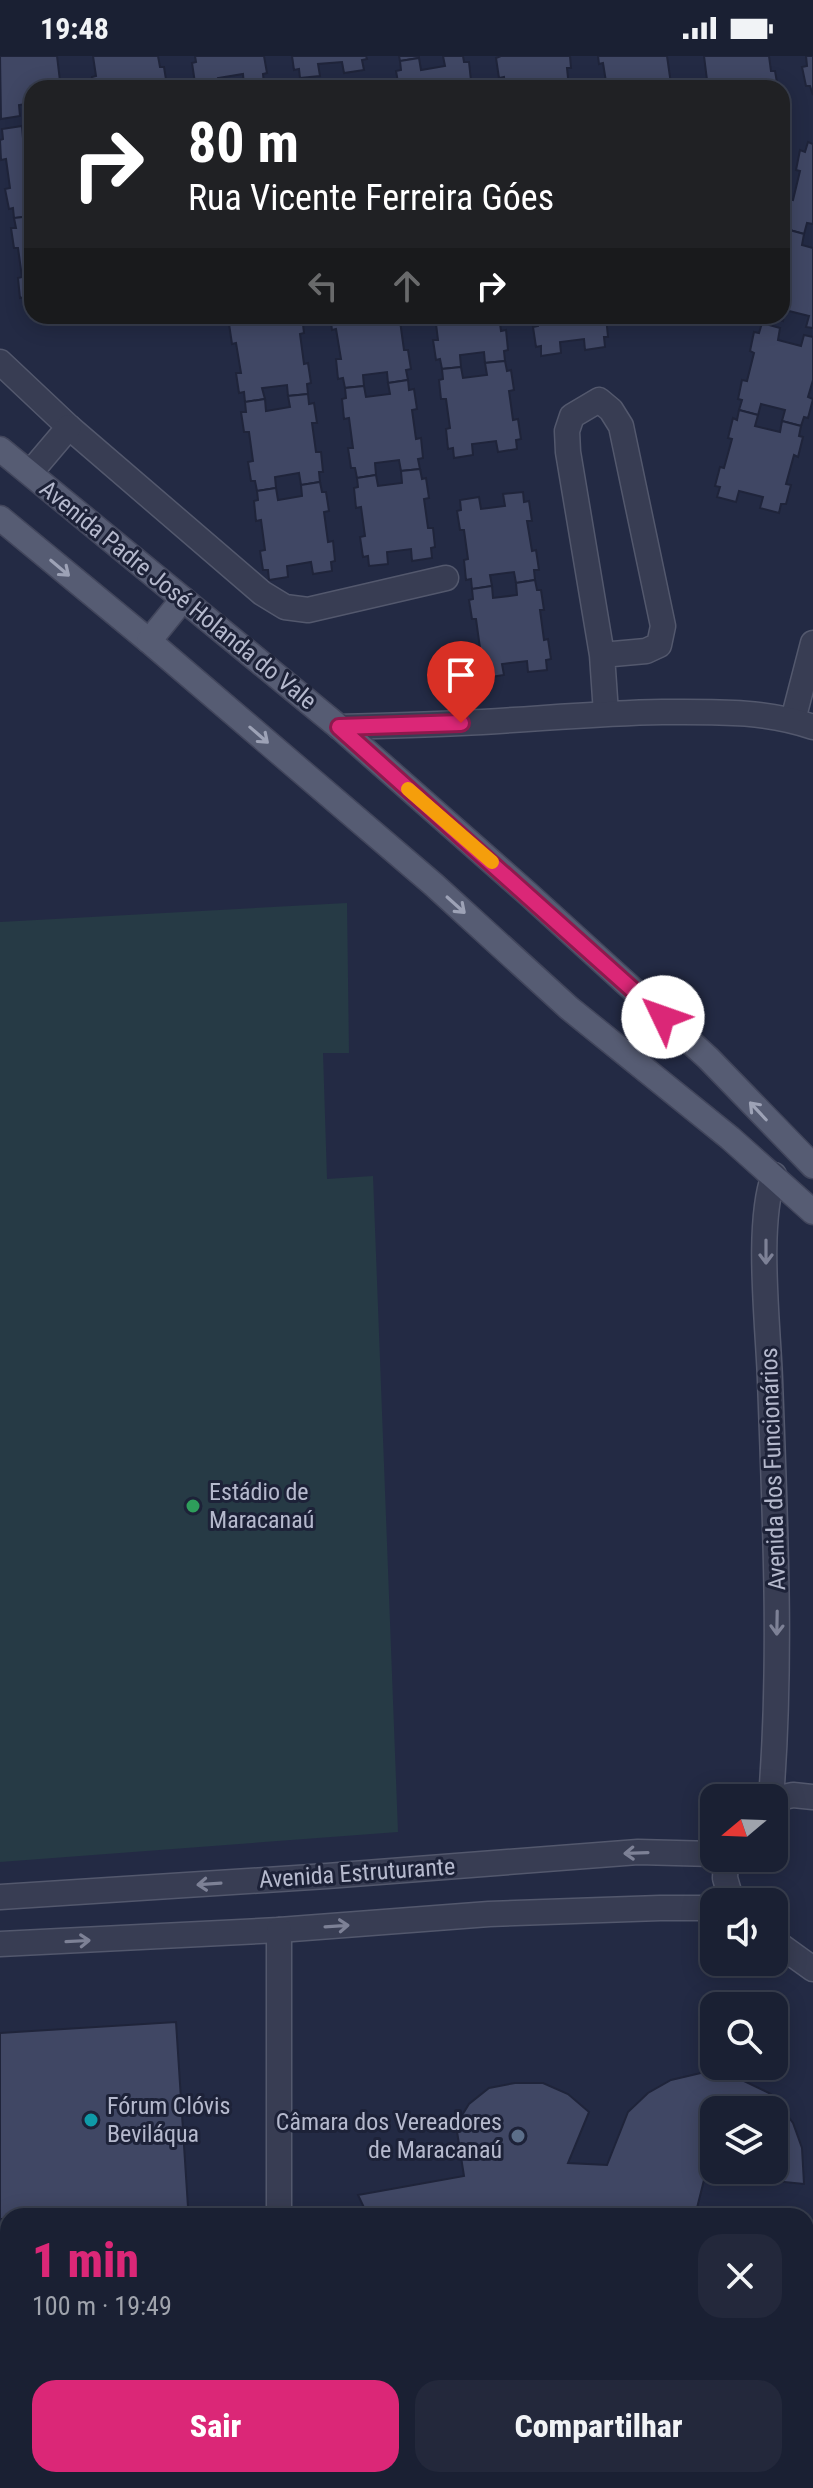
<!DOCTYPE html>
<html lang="pt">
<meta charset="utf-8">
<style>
body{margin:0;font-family:"Roboto Condensed",sans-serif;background:#23283b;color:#f1f3f6;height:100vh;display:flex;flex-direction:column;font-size:30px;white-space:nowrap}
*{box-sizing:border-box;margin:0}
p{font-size:26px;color:#9fa3ac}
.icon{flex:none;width:44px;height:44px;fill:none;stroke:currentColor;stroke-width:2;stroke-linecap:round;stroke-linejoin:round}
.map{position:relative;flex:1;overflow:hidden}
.details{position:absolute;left:0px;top:2152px;width:814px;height:280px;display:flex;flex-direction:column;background:#1a2033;border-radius:24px 24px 0 0;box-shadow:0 4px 20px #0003,0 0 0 2px #383e4e}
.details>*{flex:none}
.guide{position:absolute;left:24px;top:24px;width:766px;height:244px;border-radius:24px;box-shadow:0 4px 20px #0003,0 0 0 2px #383e4e;background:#202124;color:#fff;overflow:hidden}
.needle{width:52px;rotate:251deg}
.buttons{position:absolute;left:700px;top:1728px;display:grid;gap:16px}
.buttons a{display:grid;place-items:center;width:88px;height:88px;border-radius:16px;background:#1a2033;box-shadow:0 4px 20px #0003,0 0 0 2px #383e4e;font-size:40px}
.pin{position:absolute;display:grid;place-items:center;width:68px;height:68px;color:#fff;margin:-82px -34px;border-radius:50% 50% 50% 0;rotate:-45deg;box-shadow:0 0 8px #0007}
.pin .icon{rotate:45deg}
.me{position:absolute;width:88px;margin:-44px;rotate:312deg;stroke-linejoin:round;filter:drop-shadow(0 0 6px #0008)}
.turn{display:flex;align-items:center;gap:28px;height:168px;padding:0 32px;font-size:36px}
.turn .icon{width:104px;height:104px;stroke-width:2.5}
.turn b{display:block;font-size:56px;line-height:68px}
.lanes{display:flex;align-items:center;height:76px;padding:0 32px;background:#0003;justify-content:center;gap:40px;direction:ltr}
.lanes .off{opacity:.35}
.round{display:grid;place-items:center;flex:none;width:84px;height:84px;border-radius:24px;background:#23283b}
.headline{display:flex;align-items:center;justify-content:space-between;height:136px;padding:0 32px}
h1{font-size:48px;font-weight:800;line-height:60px;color:#db2777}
.action{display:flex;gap:16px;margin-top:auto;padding:16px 32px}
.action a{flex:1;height:92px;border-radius:24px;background:#db2777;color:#fff;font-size:32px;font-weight:800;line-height:92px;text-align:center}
.action a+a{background:#23283b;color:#f1f3f6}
.status{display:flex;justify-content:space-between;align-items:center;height:56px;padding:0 40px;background:#1a2033;direction:ltr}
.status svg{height:22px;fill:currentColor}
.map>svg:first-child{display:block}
.green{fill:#263a45}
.building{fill:#404764;stroke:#1f243a;stroke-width:2;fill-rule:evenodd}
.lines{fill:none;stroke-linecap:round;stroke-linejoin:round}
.minor-casing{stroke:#53586d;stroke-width:27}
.major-casing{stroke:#42465c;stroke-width:27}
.minor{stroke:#383d53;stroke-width:24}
.major{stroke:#565c73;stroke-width:24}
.oneway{stroke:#9da2b6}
.oneway2{stroke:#7d8196}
.route-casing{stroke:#8e194d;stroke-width:20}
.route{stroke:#db2777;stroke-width:14}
.slow{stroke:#f59e0b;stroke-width:14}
.leisure-dot{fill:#2e9e5b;stroke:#1d2238;stroke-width:3}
.culture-dot{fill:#0f9aa8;stroke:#1d2238;stroke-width:3}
.service-dot{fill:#5c6f8a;stroke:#1d2238;stroke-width:3}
.labels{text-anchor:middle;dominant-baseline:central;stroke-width:6;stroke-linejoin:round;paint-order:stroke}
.street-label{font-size:24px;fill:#b5b9cd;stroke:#1d2238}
.poi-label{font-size:24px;fill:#b5b9cd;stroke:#1d2238;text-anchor:start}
</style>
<div class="status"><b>19:48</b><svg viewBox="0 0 49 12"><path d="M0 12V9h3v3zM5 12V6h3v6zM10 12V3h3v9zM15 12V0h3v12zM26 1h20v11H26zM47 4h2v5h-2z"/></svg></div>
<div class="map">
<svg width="813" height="2432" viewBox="0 0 813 2432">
<rect width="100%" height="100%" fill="#232a44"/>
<path class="green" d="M347,847L349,997H323L327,1123L373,1120L398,1776L0,1806V866Z"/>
<g class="building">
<path d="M0,0H57L60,25L64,24L66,32H32V47L19,49L20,60L1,63Z"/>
<path d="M93,0H158L160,11H164L167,30L93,32L92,21L96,20Z"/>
<path d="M195,0H264L267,17L263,18L264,28L244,30L243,18L218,22L219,32H200L199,26L195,27L192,7L196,6Z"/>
<path d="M292,0H366L367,3L362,4L364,14L344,17L342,6L318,8L320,20L300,22L299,13L294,14Z"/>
<path d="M399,0H419V2L400,5Z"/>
<path d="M443,0H463L464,6H469L471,25L467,26L468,32H399L396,15L401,14L400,5L419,2L421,14L445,10Z"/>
<path d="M570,0L571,12H567L569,32H505L504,21L499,22L496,2L501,0Z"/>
<path d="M598,0H667L671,28H676V32H607L603,7L599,8Z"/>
<path d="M704,0H769L771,15H775L778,32H704L702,24H707Z"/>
<path d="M806,0H813V39L810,30H806L802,11L807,10Z"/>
<path d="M365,24L366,32H346L345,27Z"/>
<path d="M22,70L23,82L32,81V160L14,162L13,152L9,153L5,133L10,132L6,103L1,104L0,84L3,83L2,73Z"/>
<path d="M808,86L813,88V168L807,167L804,178L786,173L788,163L784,162L788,143L793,144L800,115L796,114L800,94L805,96Z"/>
<path d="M32,160V250L26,251L25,241L20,242L18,222L22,221L18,192H14L11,172H16L14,162Z"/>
<path d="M786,173L804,178L802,189L813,192V272L806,271L809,260L785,254L783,265L765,260H782V183Z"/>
<path d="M233,260H253L254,266L278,263L277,260H302L304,277L300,278L304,308L308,307L311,327L307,328L308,338L288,340L287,329L262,332L265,343L245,346L244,336L239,337L236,317H241L236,287L232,288L229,268L234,267Z"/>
<path d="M330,260H404V264L400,265L404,294H408L411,313L406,314L408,324L388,327L387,316L363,319L364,330L345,332L343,322L338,323L336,303H341L336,273L332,274Z"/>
<path d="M435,260H499L501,275L506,274L508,294L504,295L505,305L485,307L484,296L460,299L461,311L442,313L440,303L436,304L433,284H438Z"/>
<path d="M537,260L606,261L608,281H604L605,291L585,294L584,283L560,286L561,297L541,300V290L536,291L533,271L538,270Z"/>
<path d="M762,267L780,272L778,284L801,290L804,279L813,281V324L808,341L813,343L808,362L804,361L801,370L782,365L785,354L761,348L758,359L739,354L742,344L738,343L742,324L747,325L754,297L750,295L754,276L759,277Z"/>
<path d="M505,305L507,315L511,314L514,334L509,335L513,364L518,363L521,383L516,384L517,393L498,396L496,385L472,388L473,399L454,402L453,392L448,393L446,373L450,372L446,343H441L439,324L443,323L442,313L461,311L463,322L487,319L485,307Z"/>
<path d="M408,324L409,334L414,333L417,353L412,354L416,383L421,382L423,402L418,403L420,413L401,415L399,404L375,407L376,419L357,422L355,412H351L348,392H353L349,362L344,363L342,343L346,342L345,332L364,330L366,341L390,338L388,327Z"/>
<path d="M308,338L309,348L314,347L317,367H312L316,396H321L323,416H319L320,426L301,429L299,417L275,421L276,432L257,435L255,425H251L248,406L253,405L249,376H244L241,356H246L245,346L265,343L266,355L290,351L288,340Z"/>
<path d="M739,354L758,359L755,370L780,376L782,365L801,370L799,380L803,381L798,401L794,399L786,428L791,429L786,448H781L779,457L760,452L763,441L739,435L736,446L717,441L720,431L715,430L720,411L724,412L732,383L728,382L733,362L737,364Z"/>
<path d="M420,413L422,423L426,422L429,442L424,443L428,472H433L435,491L431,492L432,502L412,505L411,493L387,496L388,508L369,510L368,500L363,501L360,481L365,480L361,451L356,452L354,432L358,431L357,422L376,419L378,430L402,427L401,415Z"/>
<path d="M320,426L322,436H326L329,455L324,456L328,486L333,485L335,505L331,506L332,515L313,518L311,506L287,510L288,521L269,524L268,514H263L260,495L265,494L261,464L256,465L254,445L258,444L257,435L276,432L278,444L302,440L301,429Z"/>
<path d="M523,436L524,446L529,445L532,465H527L532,495L536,494L539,514H534L535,524L516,527L514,516L490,519L492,530L472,533L471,523L466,524L464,504L468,503L464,474H460L457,455L461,454L460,444L479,441L481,453L505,450L503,438Z"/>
<path d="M535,524L537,534H541L544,554H540L544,584L548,583L551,603L546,604L547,614L528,616L527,605L502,608L504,619L484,622L483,612L478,613L476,593L480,592L476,563H472L469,544L473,543L472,533L492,530L493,542L517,539L516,527Z"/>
<path d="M176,1966L188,2151L8,2160V2163H0V1977Z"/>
<path d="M705,2016L742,2024L771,2038L793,2067L802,2092L804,2128L736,2121L704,2124L695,2160H368L358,2139L464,2120L456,2069L469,2048L489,2032L515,2027H543L568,2038L589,2056L568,2107L607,2109L628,2056L648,2037L671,2024ZM714,2054H774V2114H714Z"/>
</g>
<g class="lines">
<g class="minor-casing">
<g id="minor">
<path d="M0,306L69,371L262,537L285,551L308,554L446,522"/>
<path d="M30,417L69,371"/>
<path d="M602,599L646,595L659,589L663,570L621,370L611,354L599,344L572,360L567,375L568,396L602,599L606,657"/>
<path d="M793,664L813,587"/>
<path d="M339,671C380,670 420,669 461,667C528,664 595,657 662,656C713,656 764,654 813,671"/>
<path d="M771,1742C782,1603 775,1463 770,1324C768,1268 756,1168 774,1119"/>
<path d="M774,1743L793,1739L813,1741"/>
<path d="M726,1802L725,1822L732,1846"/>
<path d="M0,1841L327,1820L638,1796L714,1798"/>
<path d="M774,1885L813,1913"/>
<path d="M0,1888L279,1874L489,1858L660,1852H704L714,1856"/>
<path d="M279,2160V1874"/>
<path d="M0,2274H8"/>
<path d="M806,2279L813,2278"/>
</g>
</g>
<g class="major-casing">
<g id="major">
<path d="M0,393L339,671L527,837L708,1002L813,1110"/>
<path d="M0,462L149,585L433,828L569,952L730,1082L813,1156"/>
<path d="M149,585L183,543"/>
</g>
</g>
<use href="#minor" class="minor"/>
<use href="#major" class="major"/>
</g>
<defs><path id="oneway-shaft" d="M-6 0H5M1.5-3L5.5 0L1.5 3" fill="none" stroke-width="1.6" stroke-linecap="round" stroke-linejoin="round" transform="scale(2)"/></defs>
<g class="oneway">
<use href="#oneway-shaft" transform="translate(60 512) rotate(40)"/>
<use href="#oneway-shaft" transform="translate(259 679) rotate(41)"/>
<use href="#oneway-shaft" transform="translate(456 849) rotate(42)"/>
<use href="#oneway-shaft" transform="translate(758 1055) rotate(-133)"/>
</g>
<g class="oneway2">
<use href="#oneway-shaft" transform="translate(766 1196) rotate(90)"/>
<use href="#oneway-shaft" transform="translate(777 1567) rotate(91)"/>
<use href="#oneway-shaft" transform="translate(636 1797) rotate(178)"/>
<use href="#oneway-shaft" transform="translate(209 1828) rotate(176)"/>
<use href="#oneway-shaft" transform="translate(337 1870) rotate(-4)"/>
<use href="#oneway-shaft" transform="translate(78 1885) rotate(-3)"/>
</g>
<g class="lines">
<g class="route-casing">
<path id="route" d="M461,667L339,671L663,961"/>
</g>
<use href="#route" class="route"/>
<path class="slow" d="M408,733L492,806"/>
</g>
<circle class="leisure-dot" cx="193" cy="1450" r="8"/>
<circle class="culture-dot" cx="91" cy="2064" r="8"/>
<circle class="service-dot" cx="518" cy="2080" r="8"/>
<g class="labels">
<g class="street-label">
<text transform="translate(178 539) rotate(39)">Avenida Padre José Holanda do Vale</text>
<text transform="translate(773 1413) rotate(-92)">Avenida dos Funcionários</text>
<text transform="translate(357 1817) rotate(-4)">Avenida Estruturante</text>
</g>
<g class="poi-label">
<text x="209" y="1436">Estádio de<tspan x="209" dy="28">Maracanaú</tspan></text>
<text x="107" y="2050">Fórum Clóvis<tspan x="107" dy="28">Beviláqua</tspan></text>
<text x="502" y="2066" text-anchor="end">Câmara dos Vereadores<tspan x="502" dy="28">de Maracanaú</tspan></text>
</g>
</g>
</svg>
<div class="buttons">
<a><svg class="needle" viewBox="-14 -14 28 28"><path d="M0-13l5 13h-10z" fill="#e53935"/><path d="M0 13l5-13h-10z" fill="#9fa3ac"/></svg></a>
<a><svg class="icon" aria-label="sound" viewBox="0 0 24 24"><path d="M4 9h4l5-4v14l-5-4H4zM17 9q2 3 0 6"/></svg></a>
<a><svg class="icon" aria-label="search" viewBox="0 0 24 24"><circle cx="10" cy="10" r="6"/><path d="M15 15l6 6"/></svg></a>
<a><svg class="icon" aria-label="layers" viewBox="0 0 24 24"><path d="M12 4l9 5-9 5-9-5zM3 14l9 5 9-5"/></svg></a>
</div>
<div class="pin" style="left:461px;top:667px;background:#d93025"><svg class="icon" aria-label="arrive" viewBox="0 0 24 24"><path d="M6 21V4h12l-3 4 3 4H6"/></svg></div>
<svg class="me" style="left:663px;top:961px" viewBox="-20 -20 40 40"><circle r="19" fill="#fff"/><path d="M0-13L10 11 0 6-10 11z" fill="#db2777"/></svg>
<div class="guide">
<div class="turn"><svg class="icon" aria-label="right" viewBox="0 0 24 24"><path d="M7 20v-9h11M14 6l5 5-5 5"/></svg><div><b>80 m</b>Rua Vicente Ferreira Góes</div></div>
<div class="lanes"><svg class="icon off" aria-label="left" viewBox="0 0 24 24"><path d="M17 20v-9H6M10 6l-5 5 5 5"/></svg><svg class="icon off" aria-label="ahead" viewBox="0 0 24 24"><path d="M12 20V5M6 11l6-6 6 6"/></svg><svg class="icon" aria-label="right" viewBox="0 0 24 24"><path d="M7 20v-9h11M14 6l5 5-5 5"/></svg></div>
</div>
<section class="details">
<div class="headline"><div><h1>1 min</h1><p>100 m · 19:49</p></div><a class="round"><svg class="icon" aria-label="close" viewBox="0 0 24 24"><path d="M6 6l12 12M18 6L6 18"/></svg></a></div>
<div class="action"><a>Sair</a><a>Compartilhar</a></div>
</section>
</div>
